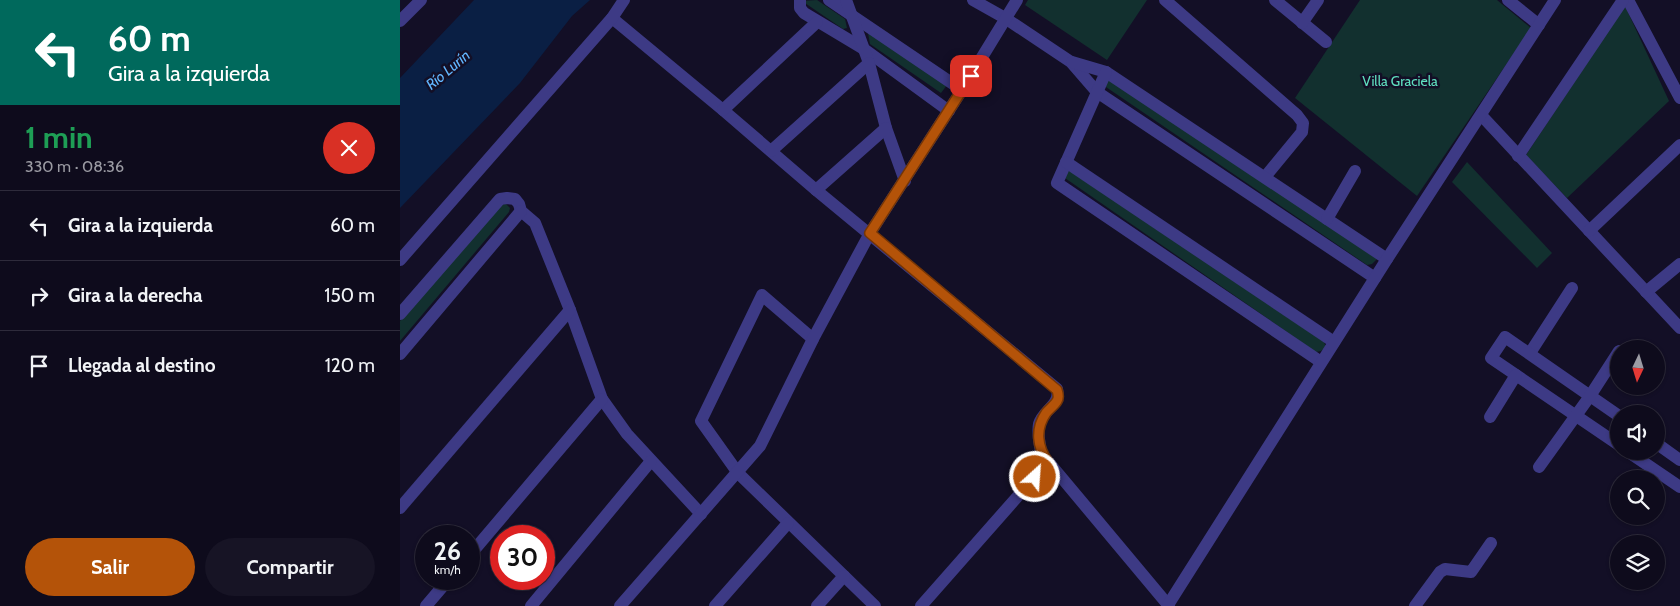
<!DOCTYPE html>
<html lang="es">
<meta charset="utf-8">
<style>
body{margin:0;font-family:Cabin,sans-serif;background:#171425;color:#f1f3f6;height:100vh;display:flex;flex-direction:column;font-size:19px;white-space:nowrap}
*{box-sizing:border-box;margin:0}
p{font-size:16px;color:#9b9ba3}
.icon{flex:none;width:28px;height:28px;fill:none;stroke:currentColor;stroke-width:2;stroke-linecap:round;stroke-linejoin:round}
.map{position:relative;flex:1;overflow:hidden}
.details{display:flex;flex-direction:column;background:#0e0b1c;width:400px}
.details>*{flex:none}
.hud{background:#00695c;color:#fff;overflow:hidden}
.needle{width:32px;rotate:184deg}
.fabs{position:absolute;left:1210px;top:340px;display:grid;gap:10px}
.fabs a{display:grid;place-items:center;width:55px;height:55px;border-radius:50%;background:#0e0b1c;box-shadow:0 1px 4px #0004,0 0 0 1px #2e2b3b;font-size:25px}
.speed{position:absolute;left:15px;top:525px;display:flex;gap:10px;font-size:25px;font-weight:700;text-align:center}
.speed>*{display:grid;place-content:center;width:65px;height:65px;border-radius:50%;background:#0e0b1c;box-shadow:0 1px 4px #0004,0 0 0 1px #2e2b3b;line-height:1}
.speed small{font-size:12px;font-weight:400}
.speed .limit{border:8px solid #d22;background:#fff;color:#111}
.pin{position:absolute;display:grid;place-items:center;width:42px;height:42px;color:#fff;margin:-21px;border-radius:10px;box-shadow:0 2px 8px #0006}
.me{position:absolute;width:55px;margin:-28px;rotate:26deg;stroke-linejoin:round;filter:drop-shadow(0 0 4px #0008)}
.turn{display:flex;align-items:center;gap:18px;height:105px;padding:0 25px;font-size:22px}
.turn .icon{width:65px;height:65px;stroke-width:2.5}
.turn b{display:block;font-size:35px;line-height:42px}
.round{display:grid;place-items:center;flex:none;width:52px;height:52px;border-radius:26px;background:#171425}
.headline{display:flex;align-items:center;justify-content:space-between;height:85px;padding:0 25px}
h1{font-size:30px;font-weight:800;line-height:38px;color:#1e9e55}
.action{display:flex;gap:10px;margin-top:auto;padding:10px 25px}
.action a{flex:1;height:58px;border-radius:30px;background:#b45309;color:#fff;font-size:20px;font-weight:800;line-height:58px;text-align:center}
.action a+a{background:#171425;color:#f1f3f6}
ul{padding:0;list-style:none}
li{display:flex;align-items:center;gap:15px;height:70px;padding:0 25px;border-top:1px solid #2e2b3b}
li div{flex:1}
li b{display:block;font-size:19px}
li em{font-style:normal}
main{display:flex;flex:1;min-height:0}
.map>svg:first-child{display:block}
.green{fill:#12302f}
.water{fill:#0a1f44}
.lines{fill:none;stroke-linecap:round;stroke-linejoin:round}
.minor{stroke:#3d3a85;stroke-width:12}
.route-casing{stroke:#753606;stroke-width:12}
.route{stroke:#b45309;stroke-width:9}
.labels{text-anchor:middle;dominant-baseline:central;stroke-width:5;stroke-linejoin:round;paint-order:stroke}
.park-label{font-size:14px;fill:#5fe0c0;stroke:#130f26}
.water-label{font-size:15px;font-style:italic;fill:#62b6ff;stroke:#130f26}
</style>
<main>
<section class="details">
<div class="hud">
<div class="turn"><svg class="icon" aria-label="left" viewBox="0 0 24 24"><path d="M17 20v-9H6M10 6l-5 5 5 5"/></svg><div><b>60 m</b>Gira a la izquierda</div></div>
</div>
<div class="headline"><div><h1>1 min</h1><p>330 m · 08:36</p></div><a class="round" style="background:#d93025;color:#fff"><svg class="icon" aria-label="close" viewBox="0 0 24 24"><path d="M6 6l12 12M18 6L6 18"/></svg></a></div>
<ul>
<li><svg class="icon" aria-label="left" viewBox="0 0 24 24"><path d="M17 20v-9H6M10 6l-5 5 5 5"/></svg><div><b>Gira a la izquierda</b></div><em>60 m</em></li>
<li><svg class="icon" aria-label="right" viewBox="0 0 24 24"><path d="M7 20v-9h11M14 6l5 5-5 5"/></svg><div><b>Gira a la derecha</b></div><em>150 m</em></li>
<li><svg class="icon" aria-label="arrive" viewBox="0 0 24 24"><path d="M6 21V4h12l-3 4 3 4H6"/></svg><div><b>Llegada al destino</b></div><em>120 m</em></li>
</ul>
<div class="action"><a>Salir</a><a>Compartir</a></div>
</section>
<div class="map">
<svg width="1280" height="606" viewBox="0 0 1280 606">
<rect width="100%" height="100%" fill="#130f26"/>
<g class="green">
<path d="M417,0L445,19L447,28L443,29L402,1Z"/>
<path d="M628,0H747L707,60L625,5Z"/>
<path d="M960,0H1097L1131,28L1017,196L895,98Z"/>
<path d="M1225,6L1269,101L1167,198L1126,155Z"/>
<path d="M467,28L547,85L541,93L470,44Z"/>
<path d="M707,75L977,259L972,264L967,265L703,85Z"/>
<path d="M1067,162L1152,253L1137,268L1052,182Z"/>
<path d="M666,166L924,342L926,347L921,351L916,352L662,176Z"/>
<path d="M106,204L110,208L109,212L0,341V321L99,205Z"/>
</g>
<path class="water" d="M74,0H190L172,16L120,83L0,208V78Z"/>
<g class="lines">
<g class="minor">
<path d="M400,0V8L404,13L464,49L549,111"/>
<path d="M429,0L562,90"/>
<path d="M446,0L469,63L486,128L505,181"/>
<path d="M573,0L605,18L671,62L697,92L975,278"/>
<path d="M765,0L897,115L903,123L902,132L865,177"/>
<path d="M875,0L926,42"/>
<path d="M1108,0L1139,25"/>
<path d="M1228,0L1280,98"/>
<path d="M212,18L323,110L416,190L657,389C661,405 643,410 639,424C637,434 640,444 641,453L769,606"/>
<path d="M0,21L21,0"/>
<path d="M902,23L918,0"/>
<path d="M672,62L706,72L987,259"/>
<path d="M706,72L657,183L921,362"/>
<path d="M323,110L417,22"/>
<path d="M1081,115L1280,328"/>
<path d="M371,151L469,63"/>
<path d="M1118,156L1223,0"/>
<path d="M666,162L934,342"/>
<path d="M416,190L486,128"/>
<path d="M927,219L955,171"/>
<path d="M1189,231L1280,145"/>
<path d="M0,260L212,18L224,0"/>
<path d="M1246,292L1280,264"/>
<path d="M0,314L100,199L107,198L115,199L119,204L121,211L135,223L170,310L202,399L227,434L301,514"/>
<path d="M413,339L362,295L301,421L338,473L475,606"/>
<path d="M1130,353L1172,288"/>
<path d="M0,354L121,211"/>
<path d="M1219,416L1105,337L1091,358L1219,445"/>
<path d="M1090,417L1116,375"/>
<path d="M1256,443L1280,460"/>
<path d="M1227,451L1280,487"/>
<path d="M1139,467L1190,396L1219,351"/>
<path d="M0,508L170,310"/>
<path d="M69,556L202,399"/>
<path d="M768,605L987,259L1155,0"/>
<path d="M26,606L49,579"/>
<path d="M131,606L251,461"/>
<path d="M220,606L360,446L413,339L470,233L562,90L617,0"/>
<path d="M315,606L388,523"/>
<path d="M417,606L444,576"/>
<path d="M521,606L648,462"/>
<path d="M1015,606L1040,572L1045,569L1071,572L1091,543"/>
</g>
</g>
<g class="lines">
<g class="route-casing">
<path id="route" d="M571,76L470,233L657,390C658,393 659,398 657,401C654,406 649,409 646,413C635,429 637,447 648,462L635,477"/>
</g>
<use href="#route" class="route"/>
</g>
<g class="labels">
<g class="park-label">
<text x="1000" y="81">Villa Graciela</text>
</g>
<g class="water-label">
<text transform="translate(48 70) rotate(-40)">Río Lurín</text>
</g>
</g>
</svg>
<div class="fabs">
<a><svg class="needle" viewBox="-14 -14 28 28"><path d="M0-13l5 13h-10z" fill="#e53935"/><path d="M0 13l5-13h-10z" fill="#9b9ba3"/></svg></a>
<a><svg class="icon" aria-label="sound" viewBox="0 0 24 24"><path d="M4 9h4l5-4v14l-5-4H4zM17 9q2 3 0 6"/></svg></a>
<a><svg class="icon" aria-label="search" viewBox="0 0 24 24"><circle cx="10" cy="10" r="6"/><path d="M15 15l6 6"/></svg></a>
<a><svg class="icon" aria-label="layers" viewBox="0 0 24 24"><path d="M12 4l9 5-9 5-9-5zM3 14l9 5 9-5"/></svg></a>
</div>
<div class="speed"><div>26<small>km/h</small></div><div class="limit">30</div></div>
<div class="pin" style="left:571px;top:76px;background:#d93025"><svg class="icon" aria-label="arrive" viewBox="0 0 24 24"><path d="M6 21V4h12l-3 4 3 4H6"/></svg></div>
<svg class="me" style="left:635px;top:477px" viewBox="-20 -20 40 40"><circle r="17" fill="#b45309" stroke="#fff" stroke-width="3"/><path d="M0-11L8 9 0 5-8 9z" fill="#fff"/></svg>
</div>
</main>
